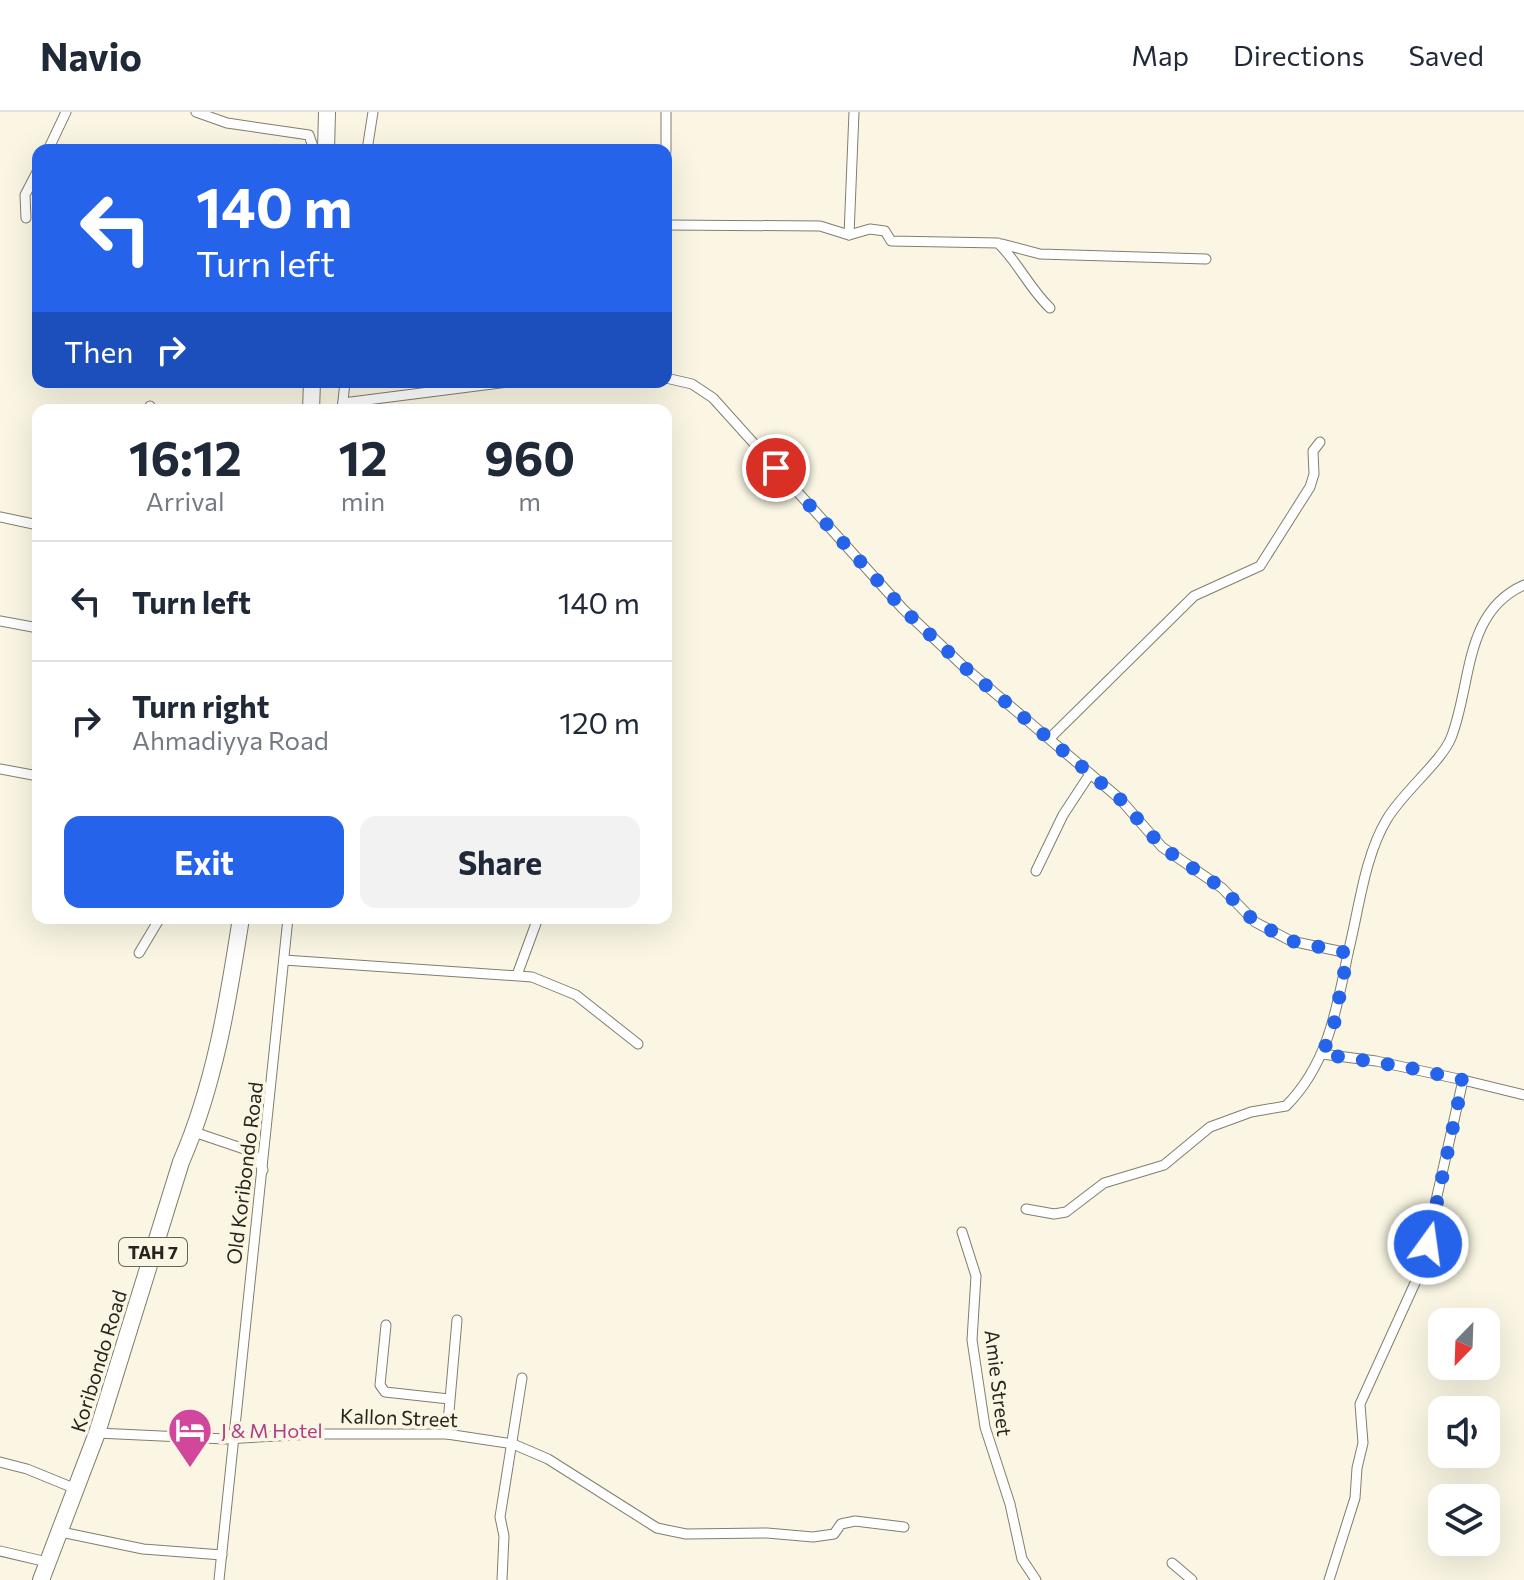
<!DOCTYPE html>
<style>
body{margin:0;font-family:Commissioner,sans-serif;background:#f2f2f3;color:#1f2937;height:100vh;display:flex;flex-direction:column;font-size:30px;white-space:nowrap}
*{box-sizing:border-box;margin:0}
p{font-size:26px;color:#747a83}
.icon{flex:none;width:44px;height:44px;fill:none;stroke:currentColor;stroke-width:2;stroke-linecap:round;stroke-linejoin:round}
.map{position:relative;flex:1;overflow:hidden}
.panel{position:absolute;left:32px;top:292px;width:640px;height:520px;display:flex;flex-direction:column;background:#fff;border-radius:16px;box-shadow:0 8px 32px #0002}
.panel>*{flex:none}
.guide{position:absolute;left:32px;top:32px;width:640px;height:244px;border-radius:16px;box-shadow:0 8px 32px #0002;background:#2563eb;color:#fff;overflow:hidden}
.needle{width:52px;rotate:203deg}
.buttons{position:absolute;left:1428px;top:1196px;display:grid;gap:16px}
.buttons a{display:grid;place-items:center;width:72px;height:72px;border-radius:16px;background:#fff;box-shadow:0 8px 32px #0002;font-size:40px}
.pin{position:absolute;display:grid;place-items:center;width:68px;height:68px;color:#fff;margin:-34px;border:4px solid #fff;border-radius:50%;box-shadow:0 2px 8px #0007}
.me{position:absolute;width:88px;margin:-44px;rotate:14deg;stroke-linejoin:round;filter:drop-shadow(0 0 6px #0008)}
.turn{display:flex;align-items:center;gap:28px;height:168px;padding:0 32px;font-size:36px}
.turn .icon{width:104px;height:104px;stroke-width:2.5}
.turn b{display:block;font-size:56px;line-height:68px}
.then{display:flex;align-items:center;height:76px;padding:0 32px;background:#0003;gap:16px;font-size:30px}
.eta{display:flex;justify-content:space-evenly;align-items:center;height:136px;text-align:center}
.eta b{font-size:48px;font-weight:700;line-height:56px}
.primary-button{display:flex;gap:16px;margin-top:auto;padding:16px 32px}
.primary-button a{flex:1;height:92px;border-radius:16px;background:#2563eb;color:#fff;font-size:32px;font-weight:700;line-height:92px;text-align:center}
.primary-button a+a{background:#f2f2f3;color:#1f2937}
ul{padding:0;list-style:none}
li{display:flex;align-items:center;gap:24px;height:120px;padding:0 32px;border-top:2px solid #e0e1e3}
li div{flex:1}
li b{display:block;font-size:30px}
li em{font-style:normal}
header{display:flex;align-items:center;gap:48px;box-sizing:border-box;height:112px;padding:0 40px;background:#fff;border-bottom:2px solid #e0e1e3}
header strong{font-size:38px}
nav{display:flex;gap:44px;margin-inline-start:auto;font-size:28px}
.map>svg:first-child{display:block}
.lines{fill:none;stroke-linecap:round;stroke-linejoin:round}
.street-casing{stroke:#827e6d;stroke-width:11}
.highway-casing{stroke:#827e6d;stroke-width:18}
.street{stroke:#fff;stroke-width:9}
.highway{stroke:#fff;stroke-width:16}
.route{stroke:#2563eb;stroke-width:14;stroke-dasharray:0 25.2}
.labels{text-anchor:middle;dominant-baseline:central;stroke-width:7;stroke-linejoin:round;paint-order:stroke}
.shield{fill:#faf6e3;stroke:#666358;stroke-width:2}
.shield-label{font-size:18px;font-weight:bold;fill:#26241d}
.street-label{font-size:20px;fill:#26241d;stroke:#faf6e3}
.hotel-label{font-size:20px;fill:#b23c85;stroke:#faf6e3;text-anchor:start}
</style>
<header>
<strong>Navio</strong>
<nav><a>Map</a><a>Directions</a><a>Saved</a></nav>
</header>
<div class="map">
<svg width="1524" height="1468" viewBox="0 0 1524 1468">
<rect width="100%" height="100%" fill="#faf6e3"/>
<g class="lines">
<g class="street-casing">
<g id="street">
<path d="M196,0L227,11L309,23L314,38"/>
<path d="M48,38L66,0"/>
<path d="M367,38L373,0"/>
<path d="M666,40V0"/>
<path d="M26,106L25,83L38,58"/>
<path d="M666,113L820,114L849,123L870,117L885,119L891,129L998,131C1018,150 1029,176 1050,196"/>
<path d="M849,123L854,0"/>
<path d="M1002,132L1040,142L1206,147"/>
<path d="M666,266L692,272L713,286L903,497L963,554L1120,687L1162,735L1222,776L1255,810L1291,829L1348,841C1337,896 1328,952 1286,994L1251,1000L1210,1015L1164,1053L1104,1071L1066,1100L1054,1102L1026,1097"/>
<path d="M343,291L508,270"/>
<path d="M150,298V294"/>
<path d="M342,298L345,270"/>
<path d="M0,405L38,413"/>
<path d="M0,509L38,516"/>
<path d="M1051,625L1194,484L1260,454L1310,375L1314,362L1313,339L1320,330"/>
<path d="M0,657L38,664"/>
<path d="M1036,759L1063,703L1090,662"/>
<path d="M139,841L160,806"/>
<path d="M1348,841C1359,798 1364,745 1387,707C1403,680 1441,650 1451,626C1472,573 1463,500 1524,473"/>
<path d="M284,848L532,865L576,883L638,932"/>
<path d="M517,863L538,806"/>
<path d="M1322,942L1376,949L1463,968L1420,1160L1360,1292L1363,1331L1357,1356L1355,1386L1329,1468"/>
<path d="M1463,968L1524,983"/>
<path d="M194,1020L253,1040L263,1058"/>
<path d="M962,1120L976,1164L972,1228L985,1315L1010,1392L1022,1447L1036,1468"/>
<path d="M386,1213L380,1273L385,1280L449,1287"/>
<path d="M97,1321L225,1327L313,1322H447L513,1332L548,1347L657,1416L686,1422L767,1421L813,1425L834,1422L841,1412L855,1409L904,1415"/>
<path d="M447,1322L457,1208"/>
<path d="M0,1350L27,1357L76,1377"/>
<path d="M61,1420L143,1437L222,1443"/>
<path d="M0,1439L47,1450"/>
<path d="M1172,1451L1192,1468"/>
<path d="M219,1468L288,806"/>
<path d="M502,1468L504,1424L500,1405L522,1266"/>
</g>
</g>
<g class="highway-casing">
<g id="highway">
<path d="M326,38L327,0"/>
<path d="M311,298L312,270"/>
<path d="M41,1468L97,1321L181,1050C215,972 228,889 241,806"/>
</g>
</g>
<use href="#street" class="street"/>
<use href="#highway" class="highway"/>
</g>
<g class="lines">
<path class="route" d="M776,356L903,497L963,554L1120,687L1162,735L1222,776L1255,810L1291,829L1348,841L1333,917L1322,942L1406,955L1463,968L1428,1132"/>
</g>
<defs>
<g id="hotel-pin" transform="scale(2.3)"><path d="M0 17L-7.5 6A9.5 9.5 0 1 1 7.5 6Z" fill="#d1479c" stroke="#faf6e3"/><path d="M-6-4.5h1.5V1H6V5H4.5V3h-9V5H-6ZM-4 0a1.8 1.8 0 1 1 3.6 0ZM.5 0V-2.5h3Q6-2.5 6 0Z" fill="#fff"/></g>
</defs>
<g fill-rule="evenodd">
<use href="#hotel-pin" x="190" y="1318"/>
</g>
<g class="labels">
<rect class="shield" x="119" y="1126" width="68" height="28" rx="6"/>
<g class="shield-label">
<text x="153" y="1140">TAH 7</text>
</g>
<g class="street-label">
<text transform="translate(244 1061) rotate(-83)">Old Koribondo Road</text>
<text transform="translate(98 1249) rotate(-73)">Koribondo Road</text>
<text transform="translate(999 1271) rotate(83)">Amie Street</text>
<text transform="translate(399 1305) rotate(2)">Kallon Street</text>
</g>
<g class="hotel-label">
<text x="221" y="1318">J &amp; M Hotel</text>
</g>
</g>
</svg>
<div class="buttons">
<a><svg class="needle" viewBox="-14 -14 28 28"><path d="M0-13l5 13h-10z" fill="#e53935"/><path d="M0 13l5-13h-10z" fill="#747a83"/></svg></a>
<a><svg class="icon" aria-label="sound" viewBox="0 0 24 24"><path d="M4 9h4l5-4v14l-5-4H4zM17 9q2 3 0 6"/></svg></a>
<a><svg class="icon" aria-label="layers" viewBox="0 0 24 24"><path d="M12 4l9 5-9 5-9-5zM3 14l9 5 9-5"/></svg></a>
</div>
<div class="pin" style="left:776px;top:356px;background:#d93025"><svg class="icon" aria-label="arrive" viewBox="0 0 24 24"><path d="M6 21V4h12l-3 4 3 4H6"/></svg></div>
<svg class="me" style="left:1428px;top:1132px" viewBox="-20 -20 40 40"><circle r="17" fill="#2563eb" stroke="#fff" stroke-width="3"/><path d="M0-11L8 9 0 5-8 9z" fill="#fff"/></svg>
<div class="guide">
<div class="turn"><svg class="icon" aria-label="left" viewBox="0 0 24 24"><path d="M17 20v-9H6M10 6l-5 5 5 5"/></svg><div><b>140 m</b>Turn left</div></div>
<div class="then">Then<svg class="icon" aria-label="right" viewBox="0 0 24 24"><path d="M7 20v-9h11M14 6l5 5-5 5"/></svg></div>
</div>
<section class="panel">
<div class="eta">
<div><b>16:12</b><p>Arrival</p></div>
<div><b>12</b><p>min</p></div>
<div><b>960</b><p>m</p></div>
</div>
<ul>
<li><svg class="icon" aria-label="left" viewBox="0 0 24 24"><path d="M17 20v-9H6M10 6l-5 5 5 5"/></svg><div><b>Turn left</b></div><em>140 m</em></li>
<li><svg class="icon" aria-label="right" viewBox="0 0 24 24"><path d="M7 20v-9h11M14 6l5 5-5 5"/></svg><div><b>Turn right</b><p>Ahmadiyya Road</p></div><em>120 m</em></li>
</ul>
<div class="primary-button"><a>Exit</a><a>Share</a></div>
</section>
</div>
